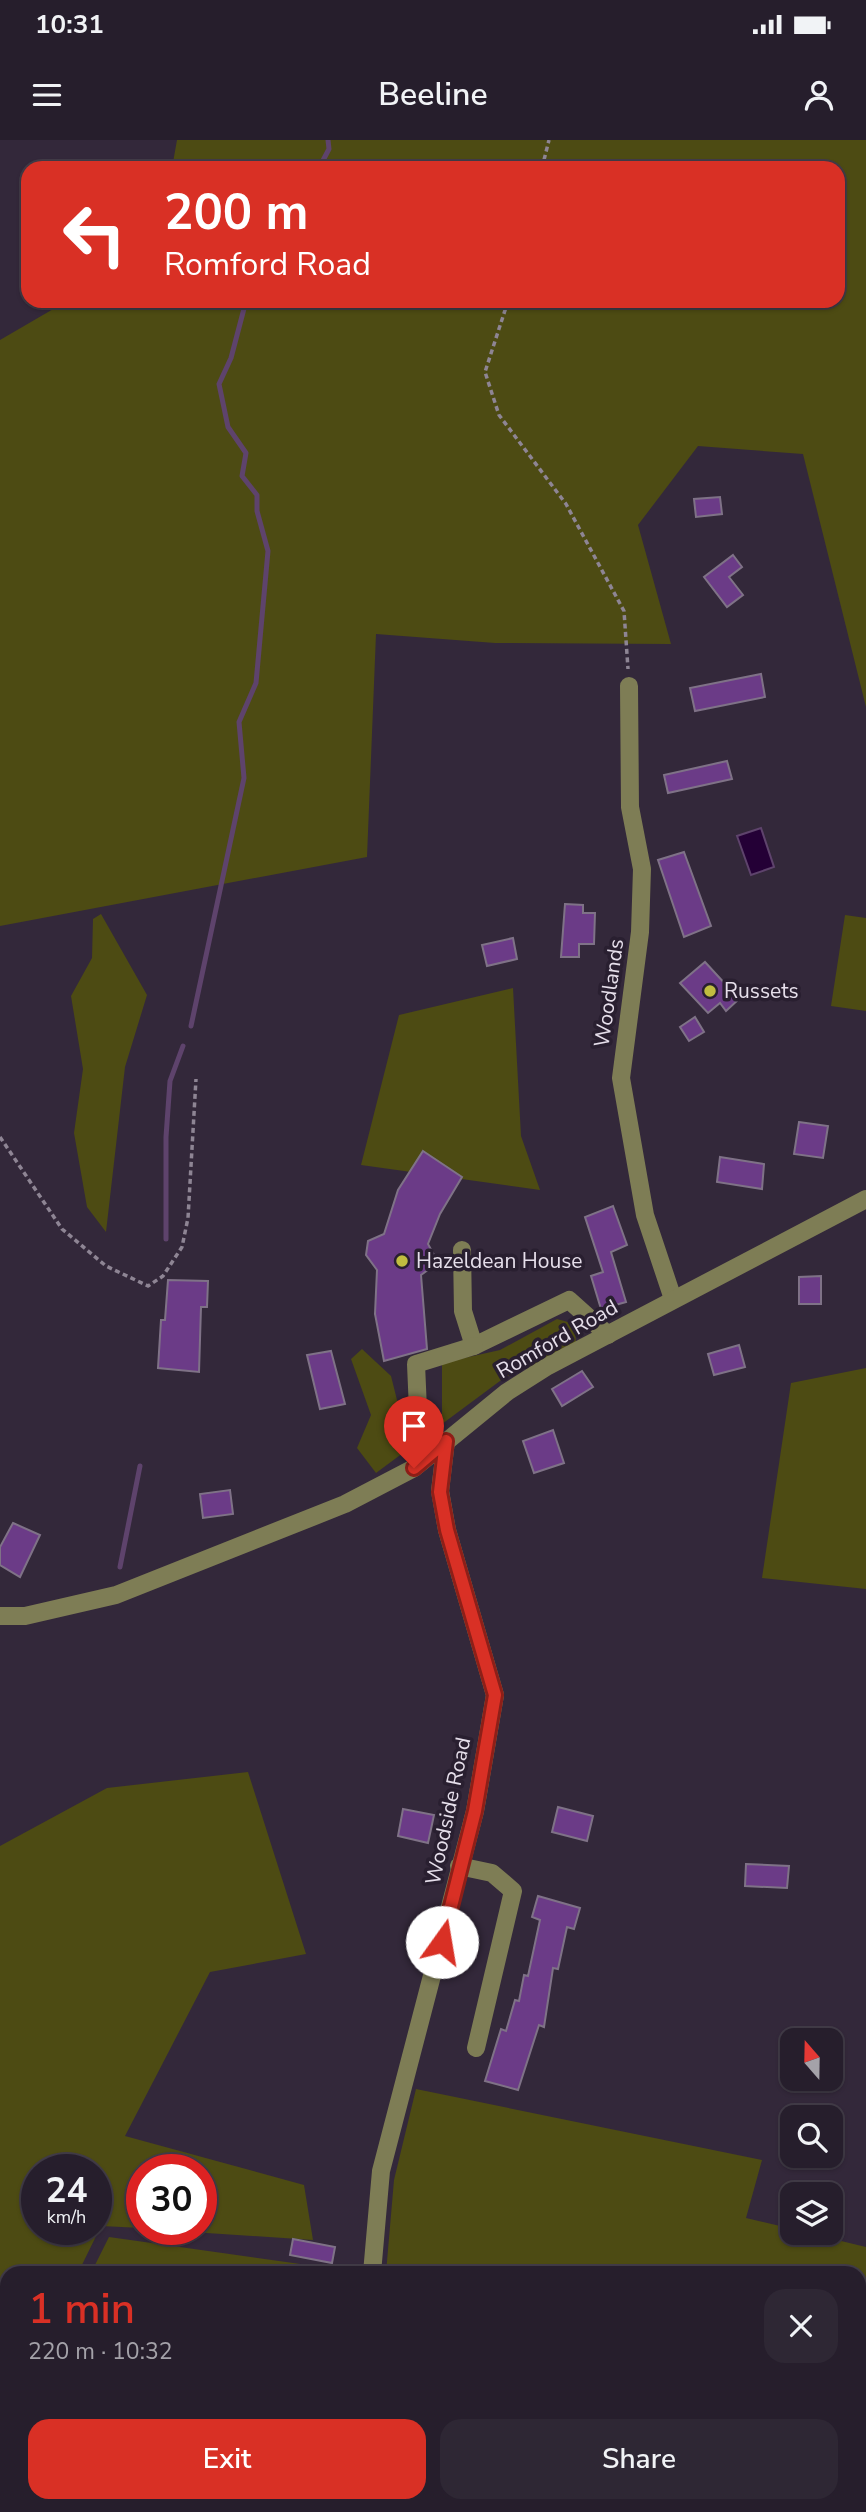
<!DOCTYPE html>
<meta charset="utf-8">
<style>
body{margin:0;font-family:"Nunito Sans",sans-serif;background:#2e2734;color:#f1f3f6;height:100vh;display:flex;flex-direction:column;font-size:26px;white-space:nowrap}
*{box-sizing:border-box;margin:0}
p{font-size:23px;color:#a4a2a9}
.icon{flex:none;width:38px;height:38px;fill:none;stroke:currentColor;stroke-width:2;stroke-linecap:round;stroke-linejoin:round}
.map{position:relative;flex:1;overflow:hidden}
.panel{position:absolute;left:0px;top:2126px;width:866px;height:247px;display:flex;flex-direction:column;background:#261e2c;border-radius:21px 21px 0 0;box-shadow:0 2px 5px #0004,0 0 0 2px #423c48}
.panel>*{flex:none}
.hud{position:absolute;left:21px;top:21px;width:824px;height:147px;border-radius:21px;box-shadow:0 2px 5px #0004,0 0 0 2px #423c48;background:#d93025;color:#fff;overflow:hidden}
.needle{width:46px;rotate:340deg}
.buttons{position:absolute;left:780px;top:1888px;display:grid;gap:14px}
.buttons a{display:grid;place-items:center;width:63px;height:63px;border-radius:14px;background:#261e2c;box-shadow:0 2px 5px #0004,0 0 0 2px #423c48;font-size:35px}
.speed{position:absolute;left:21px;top:2014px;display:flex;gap:14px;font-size:35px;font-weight:700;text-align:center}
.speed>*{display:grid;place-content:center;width:91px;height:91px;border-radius:50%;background:#261e2c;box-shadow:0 2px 5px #0004,0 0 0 2px #423c48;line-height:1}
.speed small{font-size:18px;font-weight:400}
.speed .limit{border:10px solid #d22;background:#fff;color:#111}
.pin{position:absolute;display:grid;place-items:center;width:60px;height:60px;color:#fff;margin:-72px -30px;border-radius:50% 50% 50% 0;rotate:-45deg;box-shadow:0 0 7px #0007}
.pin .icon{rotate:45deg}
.me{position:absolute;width:77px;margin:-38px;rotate:13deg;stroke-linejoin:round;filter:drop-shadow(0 0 5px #0008)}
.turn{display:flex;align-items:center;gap:24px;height:147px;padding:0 28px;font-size:32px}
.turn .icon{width:91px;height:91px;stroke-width:2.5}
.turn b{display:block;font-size:49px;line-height:60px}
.round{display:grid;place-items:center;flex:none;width:74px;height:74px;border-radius:21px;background:#2e2734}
.head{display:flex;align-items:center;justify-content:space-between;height:119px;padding:0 28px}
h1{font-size:42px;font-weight:600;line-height:52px;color:#d93025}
.action{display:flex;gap:14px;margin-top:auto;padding:14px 28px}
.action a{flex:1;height:80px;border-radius:21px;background:#d93025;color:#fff;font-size:28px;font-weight:600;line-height:80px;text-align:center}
.action a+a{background:#2e2734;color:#f1f3f6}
.status{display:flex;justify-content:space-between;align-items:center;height:49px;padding:0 35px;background:#261e2c;direction:ltr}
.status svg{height:19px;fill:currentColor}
header{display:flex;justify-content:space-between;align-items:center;height:91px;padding:0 28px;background:#261e2c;font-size:32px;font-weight:600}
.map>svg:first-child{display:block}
.green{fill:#4d4b13;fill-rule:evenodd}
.water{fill:#240036;stroke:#5e436c;stroke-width:2}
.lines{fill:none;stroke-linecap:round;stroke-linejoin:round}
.stream{stroke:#5e436c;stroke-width:5}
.building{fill:#6b3b87;stroke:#7f7287;stroke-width:2}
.path{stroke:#8e8594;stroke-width:3.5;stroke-dasharray:5 3.5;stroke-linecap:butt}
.minor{stroke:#7e7d55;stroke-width:18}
.route-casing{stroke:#8d1f18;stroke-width:18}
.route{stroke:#d93025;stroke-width:12}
.poi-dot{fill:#c1bd40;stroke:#291f30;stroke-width:2.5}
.labels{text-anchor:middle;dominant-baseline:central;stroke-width:7;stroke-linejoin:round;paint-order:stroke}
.poi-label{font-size:21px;fill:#e6dfeb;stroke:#291f30;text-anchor:start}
.street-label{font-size:21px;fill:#e6dfeb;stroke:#291f30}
</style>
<div class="status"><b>10:31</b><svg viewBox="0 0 49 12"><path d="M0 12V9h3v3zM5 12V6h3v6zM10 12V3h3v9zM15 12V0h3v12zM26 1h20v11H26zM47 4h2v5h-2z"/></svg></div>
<header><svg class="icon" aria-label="menu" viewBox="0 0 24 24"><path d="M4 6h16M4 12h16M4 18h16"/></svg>Beeline<svg class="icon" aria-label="person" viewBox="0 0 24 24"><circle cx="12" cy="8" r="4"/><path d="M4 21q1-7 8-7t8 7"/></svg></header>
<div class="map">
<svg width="866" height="2372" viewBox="0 0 866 2372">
<rect width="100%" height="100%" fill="#33283a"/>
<g class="green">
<path d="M177,0H866V567L803,314L698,306L638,385L671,504L495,503L376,494L367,717L0,786V200L67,161H838V28H172Z"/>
<path d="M101,774L147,855L125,927L106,1092L87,1067L74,993L83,929L71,856L92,818L93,779Z"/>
<path d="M845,775L866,778V871L831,866Z"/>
<path d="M513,848L521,996L540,1050L361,1025L399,875Z"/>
<path d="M557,1179L575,1184L576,1205L504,1238L376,1333L357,1308L371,1275L351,1219L362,1209L391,1236L402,1280L442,1274V1223L500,1210Z"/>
<path d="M866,1228V1449L762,1438L791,1243Z"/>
<path d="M248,1632L306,1814L210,1832L125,1996L304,2045L313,2100L161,2090H201V2030H142V2088L101,2086L78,2133H7V2163H0V1706L107,1648ZM96,2030V2090H37V2030Z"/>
<path d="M416,1949L762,2020L746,2078L793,2089V2093H808L866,2107V2372H792L777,2366H859V2133H386L394,2040Z"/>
<path d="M109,2097L336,2129L337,2133H91Z"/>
<path d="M7,2348V2366H268L265,2372H0Z"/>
</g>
<path class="water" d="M761,688L774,727L751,735L737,696Z"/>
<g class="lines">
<g class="stream">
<path d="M319,28L329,9L328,0"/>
<path d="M191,886L244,638L239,582L256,543L268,411L257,371V355L242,336L246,313L228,287L219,244L231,218L246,161"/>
<path d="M166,1099V997L170,941L183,906"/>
<path d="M120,1427L140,1326"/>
</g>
</g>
<g class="building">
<path d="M720,357L722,374L696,377L694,359Z"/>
<path d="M733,415L742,427L729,437L743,455L727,467L704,437Z"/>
<path d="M761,534L765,557L695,571L690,548Z"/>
<path d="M727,621L732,639L668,653L664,635Z"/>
<path d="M684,712L711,786L684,797L658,720Z"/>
<path d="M565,764L583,765V773H595L594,804H579V817H561Z"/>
<path d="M513,798L517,819L487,826L482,805Z"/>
<path d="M705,822L739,859L726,871L720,863L708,873L680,843Z"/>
<path d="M695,877L704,892L689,901L680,887Z"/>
<path d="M799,982L828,986L823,1018L794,1014Z"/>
<path d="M423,1011L462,1037L440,1074L428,1104L434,1115L432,1127L421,1135L427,1209L384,1221L375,1174L377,1130L366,1115L368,1101L384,1094L398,1050Z"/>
<path d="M720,1017L764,1024L762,1049L717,1042Z"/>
<path d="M613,1066L627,1105L611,1112L626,1162L601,1169L591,1136L603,1132L585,1077Z"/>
<path d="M821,1136V1164H799V1137Z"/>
<path d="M168,1140L208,1141L207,1167H201L199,1232L158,1228L161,1180H165Z"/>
<path d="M739,1205L745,1227L714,1235L708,1214Z"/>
<path d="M331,1211L345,1264L320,1269L307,1215Z"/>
<path d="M582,1231L593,1247L562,1266L552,1249Z"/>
<path d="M553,1290L564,1323L534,1333L523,1301Z"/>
<path d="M230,1350L233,1374L203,1378L200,1354Z"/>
<path d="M13,1383L40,1395L20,1437L0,1425V1407Z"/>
<path d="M558,1667L593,1676L587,1701L552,1692Z"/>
<path d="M403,1669L434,1675L428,1703L398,1696Z"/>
<path d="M746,1724L789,1726L787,1748L745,1746Z"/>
<path d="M538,1756L580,1768L574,1789L567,1787L558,1829L553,1828L544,1887L539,1885L518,1950L485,1941L501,1889L506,1891L515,1860L519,1861L524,1835L528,1836L540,1780L532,1777Z"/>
<path d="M293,2099L335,2107L332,2123L290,2115Z"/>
</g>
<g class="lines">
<g class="path">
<path d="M542,28L549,0"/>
<path d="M508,161L485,232L499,275L566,364L624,471L628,529"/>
<path d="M0,997L62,1089L106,1126L148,1146L163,1136L182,1107L188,1078L196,939"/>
</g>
<g class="minor">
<path d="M629,546L630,667L642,729L640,792L621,938L645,1075L673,1159"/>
<path d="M462,1110L463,1171L474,1206L569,1160L608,1195"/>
<path d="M418,1270L416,1224L474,1206"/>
<path d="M0,1476H25L116,1455L345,1364L414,1328L507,1252L548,1226L866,1059"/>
<path d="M459,1726L492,1733L513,1751L476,1908"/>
<path d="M372,2133L381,2031L475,1671L495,1555L447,1390L440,1351L446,1301"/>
<path d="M737,2366L748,2372"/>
<path d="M282,2372L286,2366"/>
<path d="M440,2372L442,2366"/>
</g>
</g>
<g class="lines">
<g class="route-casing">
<path id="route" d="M414,1328L446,1301L440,1352L447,1390L495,1555L475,1671L442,1802"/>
</g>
<use href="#route" class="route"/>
</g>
<g class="poi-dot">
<circle cx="710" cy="851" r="7"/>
<circle cx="402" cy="1121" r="7"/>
</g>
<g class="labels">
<g class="poi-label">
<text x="724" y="851">Russets</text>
<text x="416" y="1121">Hazeldean House</text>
</g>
<g class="street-label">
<text transform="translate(609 853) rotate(-82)">Woodlands</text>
<text transform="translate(557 1199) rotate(-30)">Romford Road</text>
<text transform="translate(448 1671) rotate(-78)">Woodside Road</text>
</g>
</g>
</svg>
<div class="buttons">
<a><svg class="needle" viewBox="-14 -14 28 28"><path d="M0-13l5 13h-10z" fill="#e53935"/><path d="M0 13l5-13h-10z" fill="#a4a2a9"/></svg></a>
<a><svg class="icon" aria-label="search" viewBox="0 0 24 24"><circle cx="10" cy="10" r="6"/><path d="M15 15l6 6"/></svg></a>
<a><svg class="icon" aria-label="layers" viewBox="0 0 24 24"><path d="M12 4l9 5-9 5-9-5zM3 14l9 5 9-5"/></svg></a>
</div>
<div class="speed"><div>24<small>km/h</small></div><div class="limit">30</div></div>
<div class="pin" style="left:414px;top:1328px;background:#d93025"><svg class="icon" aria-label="arrive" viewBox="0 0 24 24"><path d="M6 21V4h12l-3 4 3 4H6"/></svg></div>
<svg class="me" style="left:442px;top:1802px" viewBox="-20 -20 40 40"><circle r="19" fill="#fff"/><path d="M0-13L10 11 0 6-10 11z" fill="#d93025"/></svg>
<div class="hud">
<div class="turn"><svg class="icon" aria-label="left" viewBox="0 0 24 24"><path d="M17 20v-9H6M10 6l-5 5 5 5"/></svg><div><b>200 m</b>Romford Road</div></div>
</div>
<section class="panel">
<div class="head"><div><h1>1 min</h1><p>220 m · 10:32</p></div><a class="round"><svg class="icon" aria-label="close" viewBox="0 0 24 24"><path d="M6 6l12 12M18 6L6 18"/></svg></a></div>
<div class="action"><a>Exit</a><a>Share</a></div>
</section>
</div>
